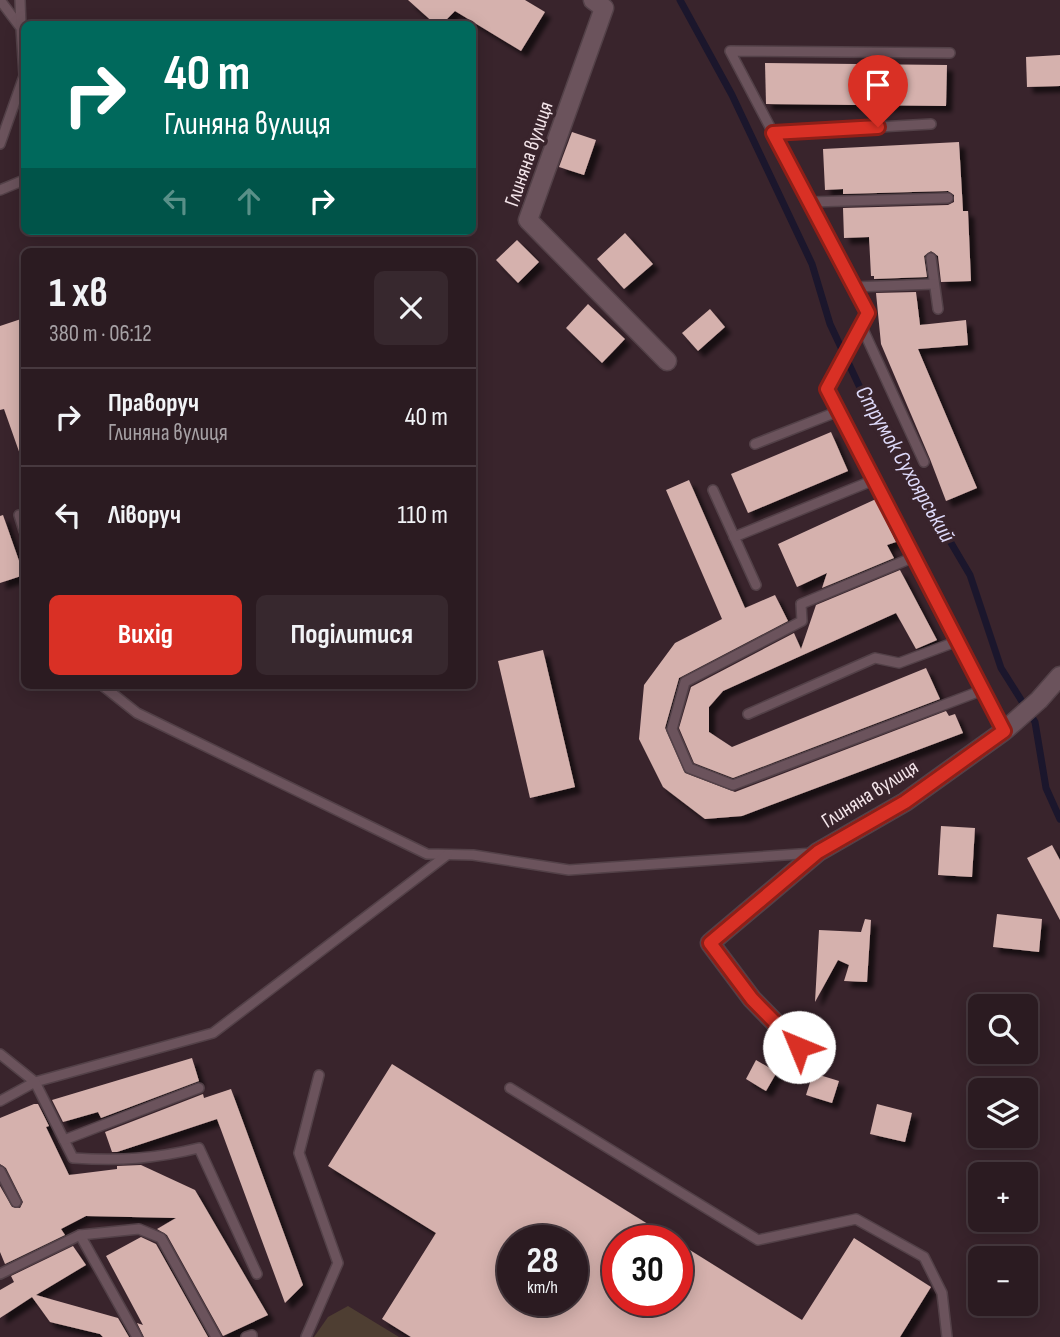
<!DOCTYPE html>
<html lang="uk">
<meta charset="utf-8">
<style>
body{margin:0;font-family:"Sofia Sans Condensed",sans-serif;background:#37282e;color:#f1f3f6;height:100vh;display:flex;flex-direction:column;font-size:26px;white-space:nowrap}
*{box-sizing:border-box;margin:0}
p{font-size:23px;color:#a6a1a5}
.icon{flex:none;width:38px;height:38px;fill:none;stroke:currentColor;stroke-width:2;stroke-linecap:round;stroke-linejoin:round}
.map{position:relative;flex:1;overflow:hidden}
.drawer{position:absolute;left:21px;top:248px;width:455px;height:441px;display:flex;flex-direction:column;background:#2b1b21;border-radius:10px;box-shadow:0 4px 18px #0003,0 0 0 2px #47393f}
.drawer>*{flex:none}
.guide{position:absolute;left:21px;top:21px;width:455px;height:214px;border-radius:10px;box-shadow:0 4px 18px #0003,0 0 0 2px #47393f;background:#00695c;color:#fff;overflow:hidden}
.controls{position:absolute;left:968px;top:994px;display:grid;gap:14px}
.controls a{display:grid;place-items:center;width:70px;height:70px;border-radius:10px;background:#2b1b21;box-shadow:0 4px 18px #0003,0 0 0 2px #47393f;font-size:35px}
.speed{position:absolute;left:497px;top:1225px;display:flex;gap:14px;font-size:35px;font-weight:700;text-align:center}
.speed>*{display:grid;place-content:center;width:91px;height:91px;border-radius:50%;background:#2b1b21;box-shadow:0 4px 18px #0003,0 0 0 2px #47393f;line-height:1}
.speed small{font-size:18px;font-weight:400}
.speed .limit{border:10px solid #d22;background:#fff;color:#111}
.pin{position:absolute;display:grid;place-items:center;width:60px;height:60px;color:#fff;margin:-72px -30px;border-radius:50% 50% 50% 0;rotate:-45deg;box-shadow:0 0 7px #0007}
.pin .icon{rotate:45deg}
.me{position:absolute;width:77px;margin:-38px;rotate:315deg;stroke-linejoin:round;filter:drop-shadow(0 0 5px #0008)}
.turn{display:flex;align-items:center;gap:24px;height:147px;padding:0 28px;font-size:32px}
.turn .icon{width:91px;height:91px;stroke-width:2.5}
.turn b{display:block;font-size:49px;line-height:60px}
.lanes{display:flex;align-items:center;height:66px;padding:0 28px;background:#0003;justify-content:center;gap:35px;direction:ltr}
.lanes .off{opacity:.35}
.round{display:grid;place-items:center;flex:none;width:74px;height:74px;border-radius:10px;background:#37282e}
.overview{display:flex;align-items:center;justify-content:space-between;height:119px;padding:0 28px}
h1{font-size:42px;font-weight:700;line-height:52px}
.primary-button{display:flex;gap:14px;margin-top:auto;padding:14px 28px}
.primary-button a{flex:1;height:80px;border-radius:10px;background:#d93025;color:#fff;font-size:28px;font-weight:700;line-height:80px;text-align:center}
.primary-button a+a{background:#37282e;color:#f1f3f6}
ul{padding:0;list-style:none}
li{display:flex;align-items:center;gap:21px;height:98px;padding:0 28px;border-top:2px solid #47393f}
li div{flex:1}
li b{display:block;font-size:26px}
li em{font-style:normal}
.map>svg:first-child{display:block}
.green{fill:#4e3e32}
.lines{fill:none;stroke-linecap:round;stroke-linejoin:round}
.stream{stroke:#1b162c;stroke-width:7}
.building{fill:#d5b1ad;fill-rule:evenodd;filter:url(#shadow)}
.lane-casing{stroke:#534148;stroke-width:12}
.street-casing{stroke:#534148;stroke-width:21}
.lane{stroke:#6b535c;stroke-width:9}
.street{stroke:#6b535c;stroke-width:18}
.route-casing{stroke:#8d1f18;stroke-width:18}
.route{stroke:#d93025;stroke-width:12}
.labels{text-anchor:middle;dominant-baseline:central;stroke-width:7;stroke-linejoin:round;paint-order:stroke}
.street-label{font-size:21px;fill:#f3e4e9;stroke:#39242c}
.water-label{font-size:23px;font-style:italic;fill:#ddd9f9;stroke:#39242c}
</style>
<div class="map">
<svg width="1060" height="1337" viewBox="0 0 1060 1337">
<defs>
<filter id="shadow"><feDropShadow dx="6" dy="6" stdDeviation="2" flood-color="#0009"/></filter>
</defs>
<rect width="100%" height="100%" fill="#39242c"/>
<path class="green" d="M348,1306L399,1337H314L328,1317Z"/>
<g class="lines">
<path class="stream" d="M680,0L732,95L812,264L830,324L863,394L970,575L1001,668L1035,722L1046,788L1060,819"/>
</g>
<g class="building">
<path d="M408,0H525L545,12L521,51L455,11L442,24H435Z"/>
<path d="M1060,55V86L1027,87L1026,57Z"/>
<path d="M765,63L947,65L946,106L766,104Z"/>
<path d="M572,132L596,140L584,175L559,167Z"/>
<path d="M959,142L963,211H968L971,281L941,282L938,256L931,251L924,256L927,277L874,279V276H871L869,237L844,238L843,208L948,205L954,202V195L948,191L843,194V189L825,190L823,149Z"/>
<path d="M625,233L653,264L624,289L597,259Z"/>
<path d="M517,240L539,262L518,283L496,260Z"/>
<path d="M916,292L920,325L966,320L968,345L918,349L977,488L946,501L930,459L881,344L876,293Z"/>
<path d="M588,304L625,339L602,363L566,328Z"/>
<path d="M710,309L725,327L698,351L682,333Z"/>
<path d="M24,318V460H22L4,409L0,410V326Z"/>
<path d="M831,432L848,471L748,513L731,474Z"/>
<path d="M689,480L745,608L775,595L788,621L679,678L665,728L685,773L735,792L946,711L949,716L955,714L963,733L742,816L705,819L663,787L639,739L644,685L675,643L722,619L666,490Z"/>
<path d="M876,499L896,542L887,545L894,558L822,588L827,573L797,587L778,544Z"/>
<path d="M3,515L24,575L0,583V516Z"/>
<path d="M900,570L937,640L916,649L896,613L723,691L709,707V732L732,747L926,668L940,699L733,778L694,763L679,728L691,687L794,633L801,649L816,605Z"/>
<path d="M543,650L575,787L530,798L498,661Z"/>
<path d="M941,826L975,828L972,877L938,875Z"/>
<path d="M1052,845L1060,860V920L1027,858Z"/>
<path d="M997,914L1042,919L1039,952L993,947Z"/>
<path d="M865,919L871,920L867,982L844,981L849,965L838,960L815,1002L819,930L861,932Z"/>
<path d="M192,1058L199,1081L101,1118L98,1112L63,1122L52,1100Z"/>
<path d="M756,1060L777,1072L766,1091L746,1079Z"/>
<path d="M392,1064L675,1241H618V1300H677V1242L802,1320L854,1238L931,1287L900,1337H411L382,1319L436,1233L328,1166ZM513,1241H572V1300H513Z"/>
<path d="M813,1073L839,1081L832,1103L806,1095Z"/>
<path d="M231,1089L303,1285L285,1303L217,1119L117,1152H112L105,1132L203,1094L204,1098Z"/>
<path d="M34,1104H38L49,1126L46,1127L69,1175L117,1169V1166L141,1165L195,1190L268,1315L223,1336L167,1235L157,1229L176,1218L86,1216L61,1229L65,1235L5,1264L0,1252V1186L12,1207L20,1208L23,1202L6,1168L0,1164V1118Z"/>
<path d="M877,1104L912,1113L905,1142L870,1134Z"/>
<path d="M141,1237L156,1244L208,1337H144L137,1323L143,1325L106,1256Z"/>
<path d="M73,1246L86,1265L36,1295L118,1318L129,1337H103L100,1334L50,1322L32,1297L0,1318V1290L14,1282L11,1276Z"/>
</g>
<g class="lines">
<g class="lane-casing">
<g id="lane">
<path d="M0,0L21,28L24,75"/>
<path d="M20,0L21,27"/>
<path d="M950,53L730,51L868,313L827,389L1004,731"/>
<path d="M773,133L931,124"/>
<path d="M0,144L24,76"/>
<path d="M0,190L24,180"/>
<path d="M810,202L948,198"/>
<path d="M931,258L938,309"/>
<path d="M854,287L934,284"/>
<path d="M861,325L924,462"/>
<path d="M755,444L839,411"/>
<path d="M713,490L756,585"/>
<path d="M19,515L24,531"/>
<path d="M734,537L874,480"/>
<path d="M914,557L801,604L802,621L685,682L672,729L689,768L733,785L983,690"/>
<path d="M103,686L137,713L427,854L473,855L569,870L814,853"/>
<path d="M748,714L875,658L899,663L958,641"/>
<path d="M0,1054L35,1082L213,1033L447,855"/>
<path d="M510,1088L758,1240L856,1219L924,1257L942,1293L947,1337"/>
<path d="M0,1101L35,1082L73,1158C120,1161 154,1159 199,1148L257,1274"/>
<path d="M64,1140L199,1088"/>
<path d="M0,1171L16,1202"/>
<path d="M80,1235L137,1337"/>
<path d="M0,1274L80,1235L139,1229L161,1238L216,1337"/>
<path d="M246,1337L252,1335V1337"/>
<path d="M306,1337L338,1263L299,1153L319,1075"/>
</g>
</g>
<g class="street-casing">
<g id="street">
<path d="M593,0L604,8L528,220L667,361"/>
<path d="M799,1047L752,999L710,943L818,852L905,802L1004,731L1039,700L1060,676"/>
</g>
</g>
<use href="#lane" class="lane"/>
<use href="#street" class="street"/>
</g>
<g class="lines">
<g class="route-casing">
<path id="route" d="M799,1047L752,999L710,943L818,852L905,802L1004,731L827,389L868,313L773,133L878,127"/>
</g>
<use href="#route" class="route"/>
</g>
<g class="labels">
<g class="street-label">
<text transform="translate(529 154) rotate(-71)">Глиняна вулиця</text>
<text transform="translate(870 794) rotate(-32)">Глиняна вулиця</text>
</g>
<g class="water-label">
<text transform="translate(905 464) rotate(60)">Струмок Сухоярський</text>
</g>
</g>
</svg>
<div class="controls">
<a><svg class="icon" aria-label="search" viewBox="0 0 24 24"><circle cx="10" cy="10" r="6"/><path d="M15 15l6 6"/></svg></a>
<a><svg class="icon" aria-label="layers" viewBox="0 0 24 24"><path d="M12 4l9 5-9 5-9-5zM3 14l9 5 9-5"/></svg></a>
<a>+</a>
<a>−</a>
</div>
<div class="speed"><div>28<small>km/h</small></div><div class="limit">30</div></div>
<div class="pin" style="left:878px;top:127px;background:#d93025"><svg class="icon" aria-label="arrive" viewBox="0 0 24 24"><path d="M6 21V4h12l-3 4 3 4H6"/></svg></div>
<svg class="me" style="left:799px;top:1047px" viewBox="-20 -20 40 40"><circle r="19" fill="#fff"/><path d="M0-13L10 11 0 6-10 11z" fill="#d93025"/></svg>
<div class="guide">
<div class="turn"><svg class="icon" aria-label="right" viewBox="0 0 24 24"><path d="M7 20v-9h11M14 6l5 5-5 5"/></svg><div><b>40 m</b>Глиняна вулиця</div></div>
<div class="lanes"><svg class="icon off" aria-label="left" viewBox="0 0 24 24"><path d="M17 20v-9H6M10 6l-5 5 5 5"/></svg><svg class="icon off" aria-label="ahead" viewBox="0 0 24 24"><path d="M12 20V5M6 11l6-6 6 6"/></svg><svg class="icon" aria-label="right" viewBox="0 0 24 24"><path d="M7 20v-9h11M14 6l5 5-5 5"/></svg></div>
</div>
<section class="drawer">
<div class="overview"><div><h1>1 хв</h1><p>380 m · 06:12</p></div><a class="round"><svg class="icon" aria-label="close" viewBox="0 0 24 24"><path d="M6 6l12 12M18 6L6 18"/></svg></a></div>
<ul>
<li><svg class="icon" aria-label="right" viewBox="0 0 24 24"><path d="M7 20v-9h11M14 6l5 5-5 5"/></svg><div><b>Праворуч</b><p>Глиняна вулиця</p></div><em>40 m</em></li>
<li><svg class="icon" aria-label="left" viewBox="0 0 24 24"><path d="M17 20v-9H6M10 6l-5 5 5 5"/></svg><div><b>Ліворуч</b></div><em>110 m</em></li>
</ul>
<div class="primary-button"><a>Вихід</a><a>Поділитися</a></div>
</section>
</div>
